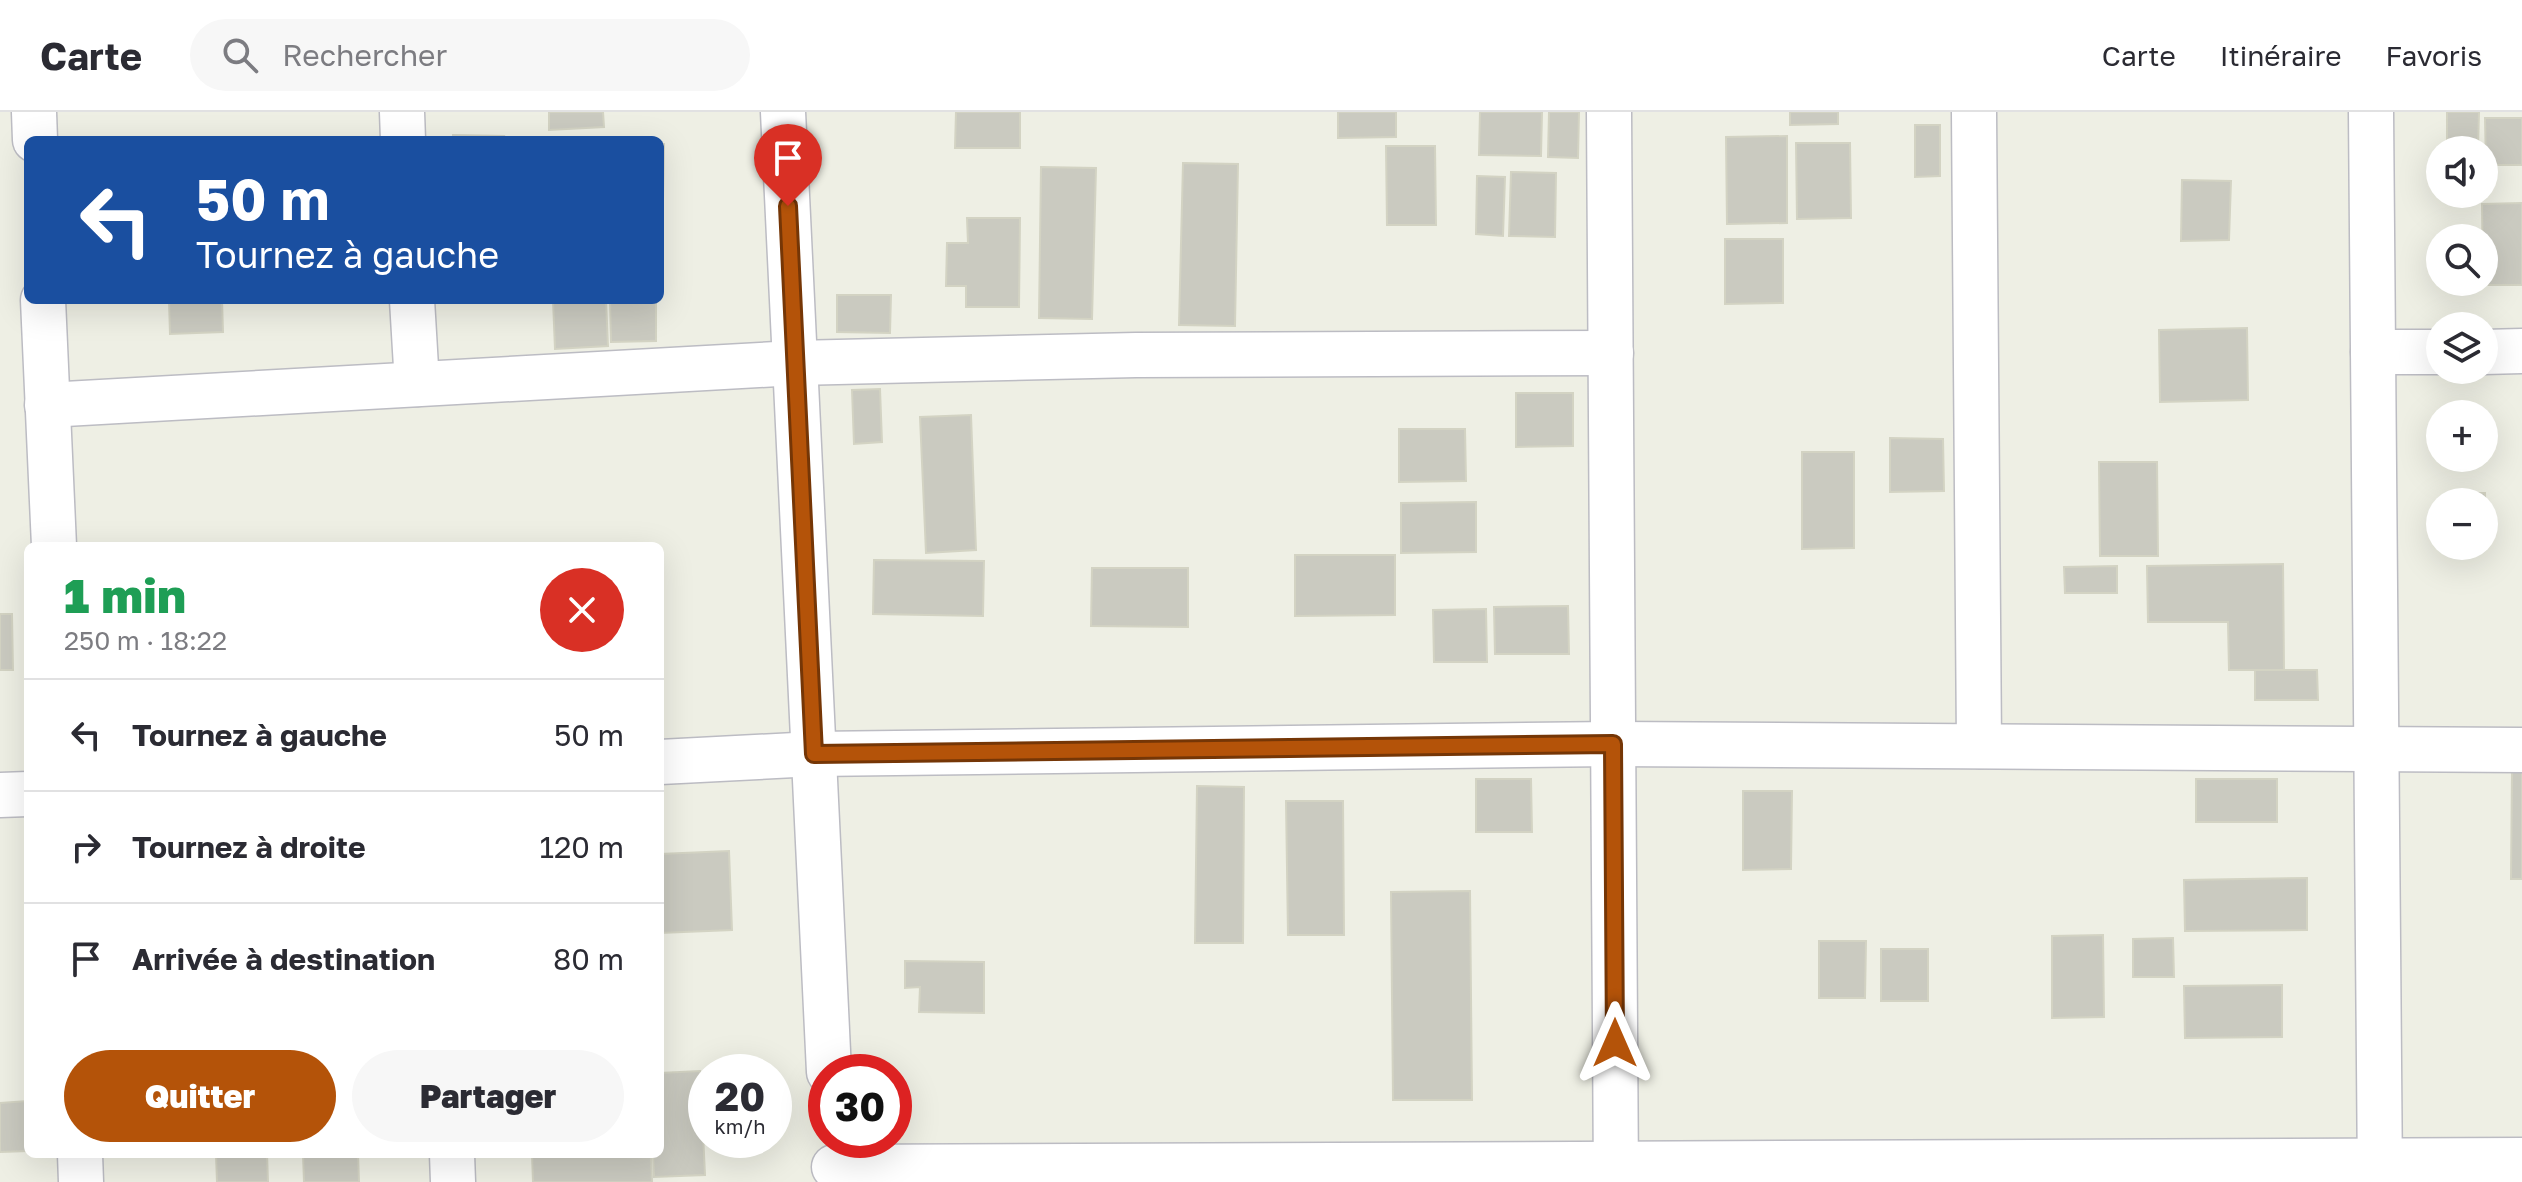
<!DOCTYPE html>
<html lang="fr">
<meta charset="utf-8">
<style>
body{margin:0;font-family:"Golos Text",sans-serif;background:#f7f7f7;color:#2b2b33;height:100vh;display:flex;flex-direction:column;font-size:30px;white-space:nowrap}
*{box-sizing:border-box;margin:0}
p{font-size:26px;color:#7c7c81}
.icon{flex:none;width:44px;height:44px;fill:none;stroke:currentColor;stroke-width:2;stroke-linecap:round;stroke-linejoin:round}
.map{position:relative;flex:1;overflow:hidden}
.side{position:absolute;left:24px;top:430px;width:640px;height:616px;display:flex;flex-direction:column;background:#fff;border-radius:12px;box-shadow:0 8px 32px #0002}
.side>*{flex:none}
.top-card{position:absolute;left:24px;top:24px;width:640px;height:168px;border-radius:12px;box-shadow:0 8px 32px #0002;background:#1a4fa0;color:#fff;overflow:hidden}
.fabs{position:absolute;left:2426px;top:24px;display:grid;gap:16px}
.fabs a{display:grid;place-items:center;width:72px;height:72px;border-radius:50%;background:#fff;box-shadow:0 8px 32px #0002;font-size:40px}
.speed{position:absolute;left:688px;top:942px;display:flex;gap:16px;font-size:40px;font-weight:700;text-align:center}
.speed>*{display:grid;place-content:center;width:104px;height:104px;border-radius:50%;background:#fff;box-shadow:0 8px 32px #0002;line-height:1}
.speed small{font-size:20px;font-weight:400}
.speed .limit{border:12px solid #d22;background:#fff;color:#111}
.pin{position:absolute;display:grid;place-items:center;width:68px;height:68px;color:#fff;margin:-82px -34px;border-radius:50% 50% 50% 0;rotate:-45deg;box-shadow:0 0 8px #0007}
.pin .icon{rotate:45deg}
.me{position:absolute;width:88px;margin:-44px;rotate:0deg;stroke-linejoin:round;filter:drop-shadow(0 0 6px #0008)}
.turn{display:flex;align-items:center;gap:28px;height:168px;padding:0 40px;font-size:36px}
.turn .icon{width:104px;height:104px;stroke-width:2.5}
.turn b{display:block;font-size:56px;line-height:68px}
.round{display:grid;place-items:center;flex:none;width:84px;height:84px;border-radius:42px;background:#f7f7f7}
.summary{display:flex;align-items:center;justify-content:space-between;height:136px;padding:0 40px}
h1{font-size:48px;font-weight:800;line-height:60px;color:#1e9e55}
.primary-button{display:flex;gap:16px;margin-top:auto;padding:16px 40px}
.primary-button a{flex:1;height:92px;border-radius:48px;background:#b45309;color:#fff;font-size:32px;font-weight:800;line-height:92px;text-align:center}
.primary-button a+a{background:#f7f7f7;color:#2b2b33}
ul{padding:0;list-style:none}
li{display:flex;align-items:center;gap:24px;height:112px;padding:0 40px;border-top:2px solid #e1e1e2}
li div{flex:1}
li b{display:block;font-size:30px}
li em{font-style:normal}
header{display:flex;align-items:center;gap:48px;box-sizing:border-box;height:112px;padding:0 40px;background:#fff;border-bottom:2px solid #e1e1e2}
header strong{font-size:38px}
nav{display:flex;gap:44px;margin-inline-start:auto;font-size:28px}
.search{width:560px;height:72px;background:#f7f7f7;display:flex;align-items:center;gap:20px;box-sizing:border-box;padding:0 28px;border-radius:44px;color:#7c7c81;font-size:30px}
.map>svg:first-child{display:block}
.building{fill:#cacac0;stroke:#d3d3c3;stroke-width:2}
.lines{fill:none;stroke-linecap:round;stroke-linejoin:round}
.street-casing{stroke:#bcbcc3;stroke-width:47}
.street{stroke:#fff;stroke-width:44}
.route-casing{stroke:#753606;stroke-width:20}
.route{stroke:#b45309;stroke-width:14}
</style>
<header>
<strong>Carte</strong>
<div class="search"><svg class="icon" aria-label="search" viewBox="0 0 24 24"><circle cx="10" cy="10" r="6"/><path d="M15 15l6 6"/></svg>Rechercher</div>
<nav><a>Carte</a><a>Itinéraire</a><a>Favoris</a></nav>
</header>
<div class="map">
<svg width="2522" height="1070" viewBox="0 0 2522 1070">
<rect width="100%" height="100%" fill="#eeefe4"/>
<g class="building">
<path d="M549,0H603L604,15L549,18Z"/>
<path d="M956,0H1020V36H955Z"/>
<path d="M1338,0H1396V25L1338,26Z"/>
<path d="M1480,0H1542L1541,44L1479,43Z"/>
<path d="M1549,0H1579L1578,46L1548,45Z"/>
<path d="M1790,0H1838V12L1790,13Z"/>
<path d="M2447,0H2479L2478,35L2447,34Z"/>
<path d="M2485,6H2522V53H2486Z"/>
<path d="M1915,13H1940V64L1915,65Z"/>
<path d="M453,23L504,24L503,28H453Z"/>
<path d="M1787,24V111L1727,112L1726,25Z"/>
<path d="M1796,31H1850L1851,106L1797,107Z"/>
<path d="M660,32H664L663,88H660Z"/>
<path d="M1386,34H1435L1436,113H1387Z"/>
<path d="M1183,51L1238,52L1235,214L1179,213Z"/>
<path d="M1041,55L1096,56L1092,207L1039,206Z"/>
<path d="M1511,60L1556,61L1555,125L1509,124Z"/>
<path d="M1477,64L1505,65L1503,124L1476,122Z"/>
<path d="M2182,68L2231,69L2229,128L2181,129Z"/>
<path d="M2522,91V173H2483L2482,92Z"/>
<path d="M660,98H663L662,157H660Z"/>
<path d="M967,106H1020L1019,195H966V174H946L947,131H968Z"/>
<path d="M1725,127H1783V191L1725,192Z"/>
<path d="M837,183H891L890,221L837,220Z"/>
<path d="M169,188H222L223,220L170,222Z"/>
<path d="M553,188H606L608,234L555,237Z"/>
<path d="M610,188H656V229L611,230Z"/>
<path d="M2247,216L2248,288L2160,290L2159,218Z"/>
<path d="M880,277L882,330L854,332L852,278Z"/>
<path d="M1516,281H1573V334L1516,335Z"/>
<path d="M971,303L976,438L926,441L920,305Z"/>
<path d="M1399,317H1465L1466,369L1399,370Z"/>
<path d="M1890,326L1943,327L1944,379L1890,380Z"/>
<path d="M1802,340H1854V436L1802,437Z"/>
<path d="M2099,350H2157L2158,444H2100Z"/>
<path d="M2456,381H2485L2486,431L2484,390H2456Z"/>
<path d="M1476,390V440L1401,441V391Z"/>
<path d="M1295,443H1395V503L1295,504Z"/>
<path d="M874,448L984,449L983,504L873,502Z"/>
<path d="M2283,452L2284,558H2229L2228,510H2148L2147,454Z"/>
<path d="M2117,454V481H2065L2064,455Z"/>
<path d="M1092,456H1188V515L1091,514Z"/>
<path d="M1568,494L1569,542H1495L1494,495Z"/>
<path d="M1486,497L1487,550H1434L1433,498Z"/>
<path d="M0,502H12L13,558H0Z"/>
<path d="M2255,558H2317L2318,588H2255Z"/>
<path d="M2512,660H2522V767H2511Z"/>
<path d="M1476,667H1531L1532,720H1476Z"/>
<rect x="2196" y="667" width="81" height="43"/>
<path d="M1197,674L1244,675L1243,831H1195Z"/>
<path d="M1743,679H1792L1791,757L1743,758Z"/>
<path d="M1286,689H1343L1344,823H1288Z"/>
<path d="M729,739L732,818L660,821V742Z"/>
<path d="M2307,766V818L2185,819L2184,768Z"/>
<path d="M1470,779L1472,988H1393L1391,780Z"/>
<path d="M2103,823L2104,905L2052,906V824Z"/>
<path d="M2173,826L2174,865H2133V827Z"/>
<path d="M1819,829H1866L1865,886H1819Z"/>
<rect x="1881" y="837" width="47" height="52"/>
<path d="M905,849L984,850V901L919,900L920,875L905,876Z"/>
<path d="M2282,873V925L2185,926L2184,874Z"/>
<path d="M700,959L705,1063L654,1065L653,1042H660V961Z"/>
<path d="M27,989L28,1039L0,1040V991Z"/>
<path d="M216,1042H267L268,1070H217Z"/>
<path d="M303,1042H358L359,1070H304Z"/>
<path d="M532,1042H651L652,1070H533Z"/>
</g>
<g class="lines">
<g class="street-casing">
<g id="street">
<path d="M34,0L35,28"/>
<path d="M402,0L403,28"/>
<path d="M783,0L829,960"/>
<path d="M1609,0L1616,1070"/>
<path d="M1974,0L1979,634"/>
<path d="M2371,0L2380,1070"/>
<path d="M43,188L54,434"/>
<path d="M412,188L417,272"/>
<path d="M2373,240H2440"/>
<path d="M2484,240L2522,239"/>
<path d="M47,293L795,251L1136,243L1611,241"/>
<path d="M660,650L814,642L1613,632L2522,638"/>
<path d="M0,683L28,682"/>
<path d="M80,1042L81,1070"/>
<path d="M452,1042L453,1070"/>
<path d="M834,1055L2522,1048"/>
</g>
</g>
<use href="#street" class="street"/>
</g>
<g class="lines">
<g class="route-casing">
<path id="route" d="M788,94L814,642L1613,632L1615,931"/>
</g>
<use href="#route" class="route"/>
</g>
</svg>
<div class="fabs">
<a><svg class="icon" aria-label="sound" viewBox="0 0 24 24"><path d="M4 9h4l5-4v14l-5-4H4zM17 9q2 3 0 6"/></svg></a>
<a><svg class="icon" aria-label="search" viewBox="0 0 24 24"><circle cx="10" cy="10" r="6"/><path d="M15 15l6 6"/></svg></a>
<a><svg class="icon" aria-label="layers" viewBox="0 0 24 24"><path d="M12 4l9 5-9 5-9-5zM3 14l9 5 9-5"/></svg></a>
<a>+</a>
<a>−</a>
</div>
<div class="speed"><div>20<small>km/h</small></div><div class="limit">30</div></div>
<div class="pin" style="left:788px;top:94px;background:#d93025"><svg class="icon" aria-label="arrive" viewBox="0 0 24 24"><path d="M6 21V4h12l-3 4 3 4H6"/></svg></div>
<svg class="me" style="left:1615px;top:931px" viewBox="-20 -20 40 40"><path d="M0-17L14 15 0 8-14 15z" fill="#b45309" stroke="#fff" stroke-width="4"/></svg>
<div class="top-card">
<div class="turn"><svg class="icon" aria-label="left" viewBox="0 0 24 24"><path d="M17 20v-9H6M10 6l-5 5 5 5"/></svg><div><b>50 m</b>Tournez à gauche</div></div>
</div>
<section class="side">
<div class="summary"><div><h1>1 min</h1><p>250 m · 18:22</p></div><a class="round" style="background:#d93025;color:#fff"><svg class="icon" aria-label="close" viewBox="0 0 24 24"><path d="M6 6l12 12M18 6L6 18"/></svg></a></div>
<ul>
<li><svg class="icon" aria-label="left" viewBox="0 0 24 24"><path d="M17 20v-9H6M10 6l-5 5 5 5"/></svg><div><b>Tournez à gauche</b></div><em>50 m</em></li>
<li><svg class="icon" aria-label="right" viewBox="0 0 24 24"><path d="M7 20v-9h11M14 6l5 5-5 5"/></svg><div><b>Tournez à droite</b></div><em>120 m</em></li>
<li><svg class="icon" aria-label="arrive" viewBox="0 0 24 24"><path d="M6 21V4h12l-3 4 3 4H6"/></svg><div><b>Arrivée à destination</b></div><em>80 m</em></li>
</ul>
<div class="primary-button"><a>Quitter</a><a>Partager</a></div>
</section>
</div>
